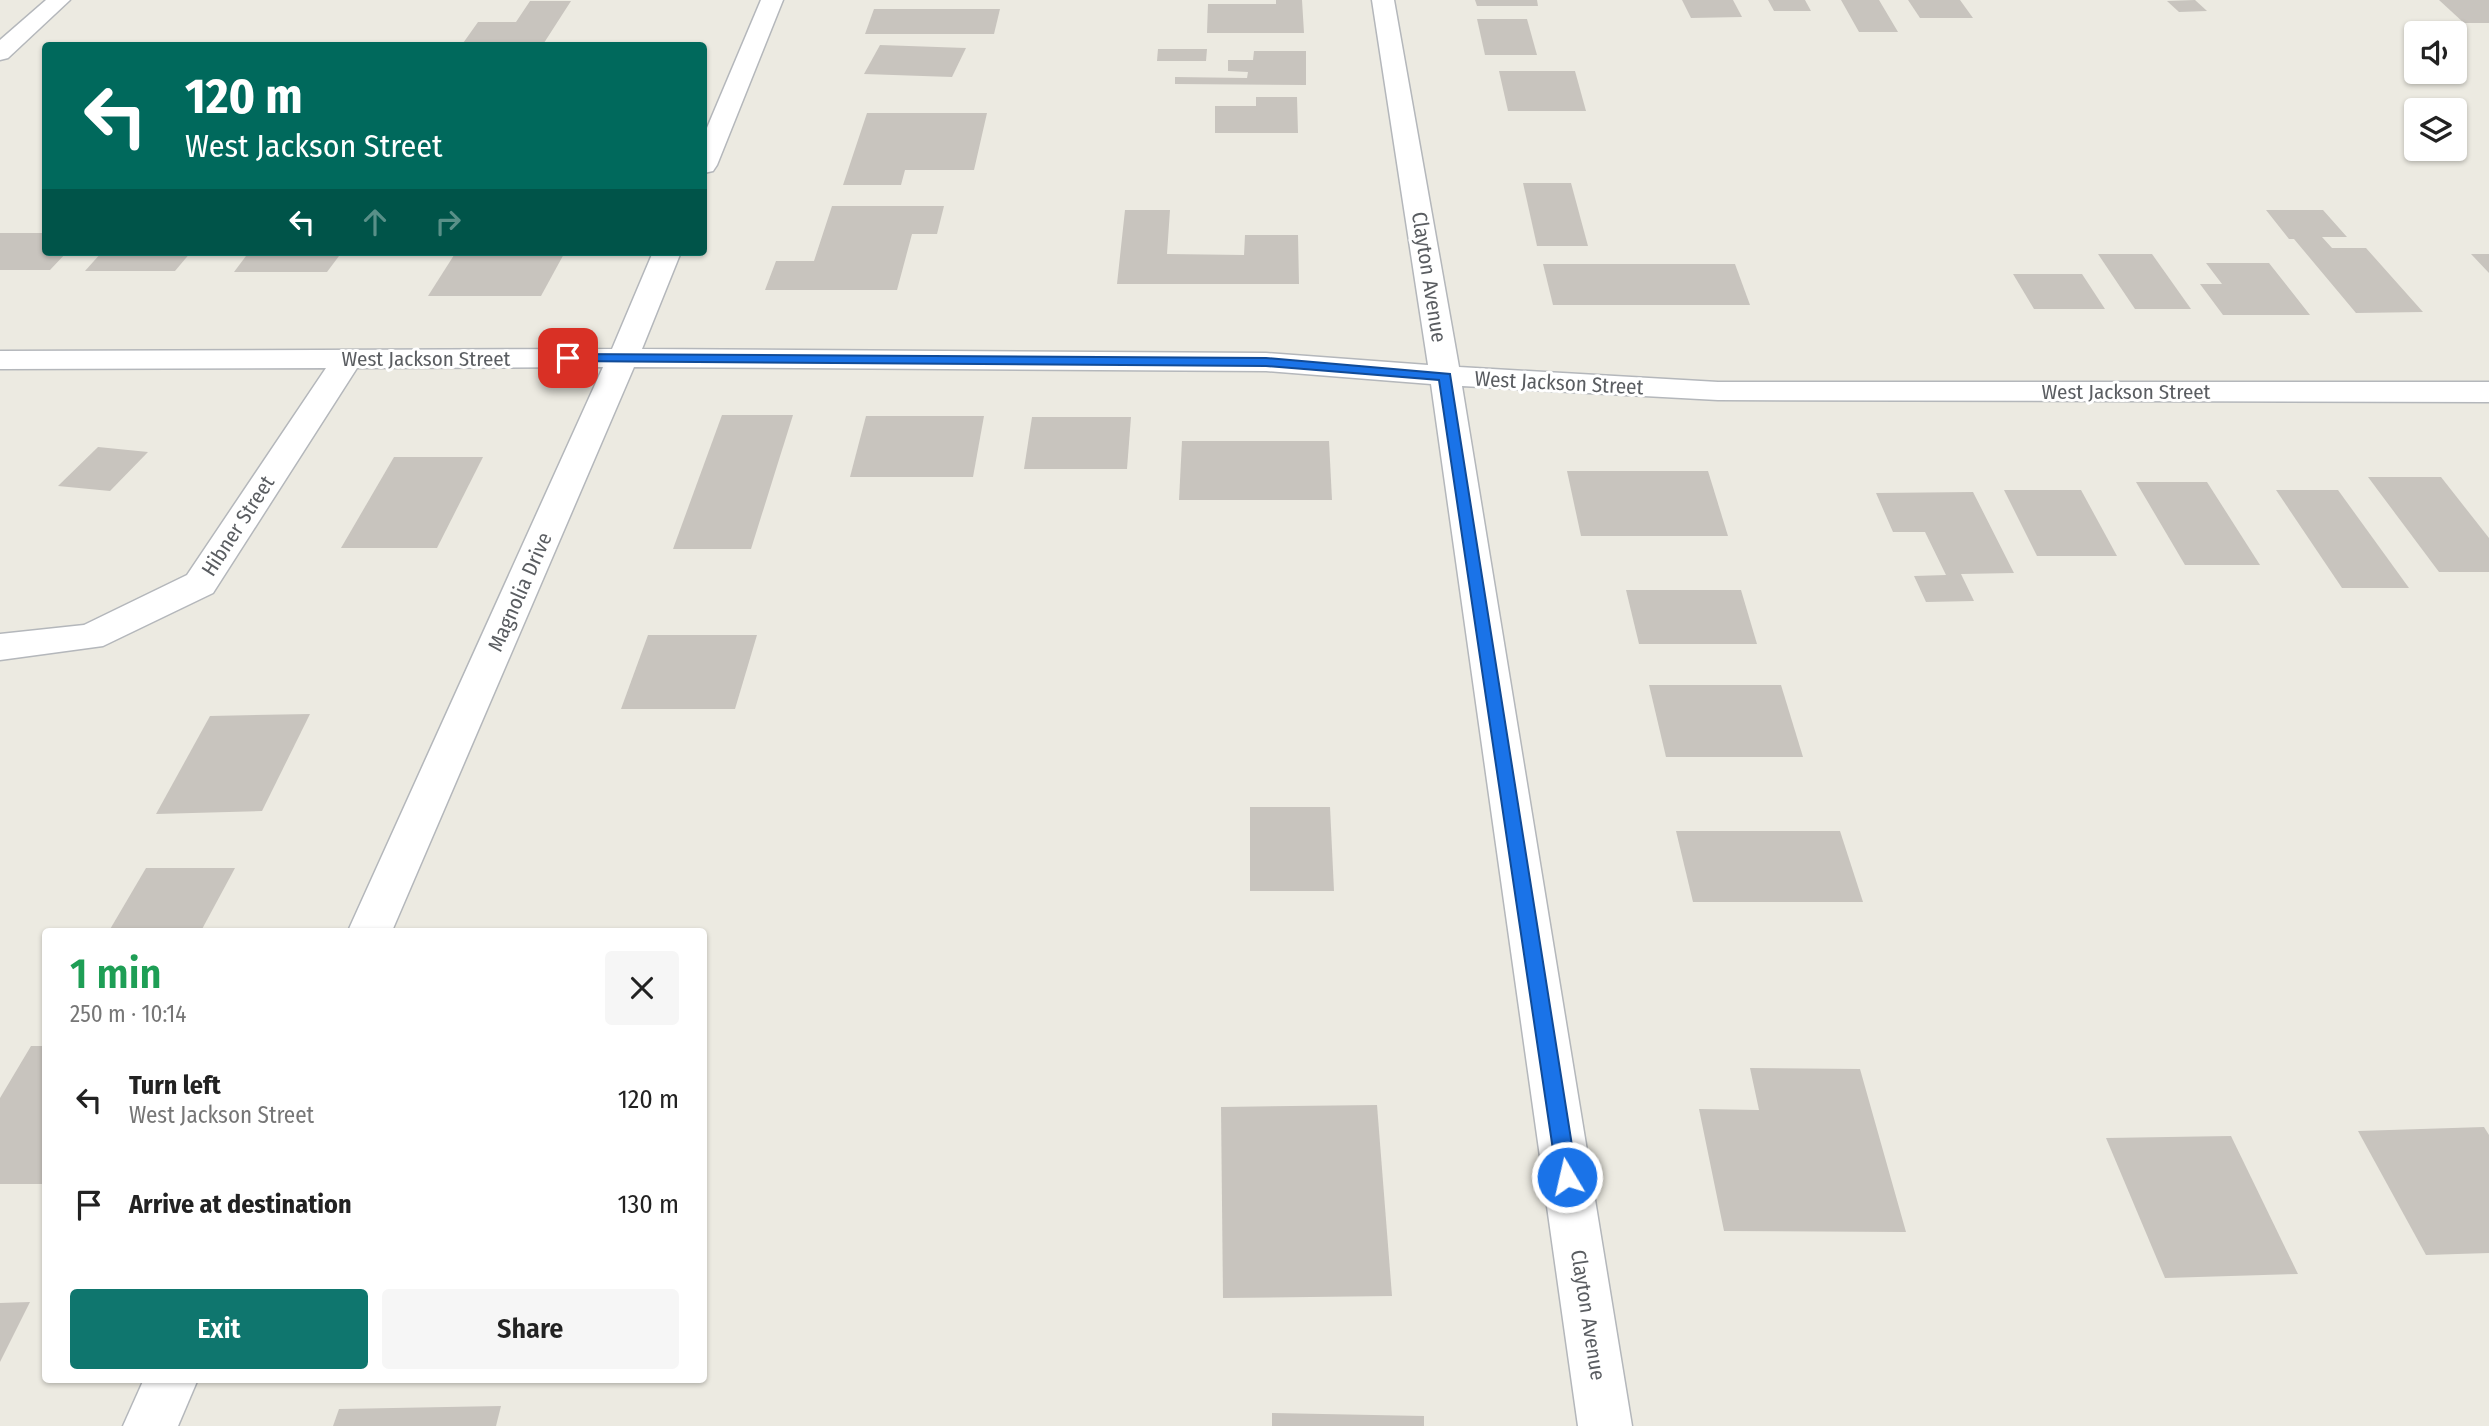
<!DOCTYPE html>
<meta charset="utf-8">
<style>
body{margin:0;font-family:"Fira Sans Condensed",sans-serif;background:#f6f6f6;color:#222;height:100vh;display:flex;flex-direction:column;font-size:26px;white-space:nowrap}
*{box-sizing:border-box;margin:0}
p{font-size:23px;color:#767676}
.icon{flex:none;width:38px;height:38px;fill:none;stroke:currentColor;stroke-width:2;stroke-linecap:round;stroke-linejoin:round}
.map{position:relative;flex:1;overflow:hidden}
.details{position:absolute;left:42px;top:928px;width:665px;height:455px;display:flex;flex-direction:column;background:#fff;border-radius:7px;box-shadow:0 2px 5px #0004}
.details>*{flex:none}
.hud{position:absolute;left:42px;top:42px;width:665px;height:214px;border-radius:7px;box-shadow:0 2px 5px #0004;background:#00695c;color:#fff;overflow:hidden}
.tools{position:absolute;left:2404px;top:21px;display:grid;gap:14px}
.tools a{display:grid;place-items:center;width:63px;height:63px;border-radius:7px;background:#fff;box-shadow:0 2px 5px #0004;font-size:35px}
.pin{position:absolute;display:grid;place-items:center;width:60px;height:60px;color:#fff;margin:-30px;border-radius:14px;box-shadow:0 4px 10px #0006}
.me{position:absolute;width:77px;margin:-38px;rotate:351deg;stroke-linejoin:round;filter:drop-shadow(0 0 5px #0008)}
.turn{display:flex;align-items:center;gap:24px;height:147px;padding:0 28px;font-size:32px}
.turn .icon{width:91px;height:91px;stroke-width:2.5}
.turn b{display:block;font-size:49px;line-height:60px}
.lanes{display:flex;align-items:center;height:66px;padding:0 28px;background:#0003;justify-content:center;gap:35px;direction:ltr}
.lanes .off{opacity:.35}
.round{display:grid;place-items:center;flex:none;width:74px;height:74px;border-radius:7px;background:#f6f6f6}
.headline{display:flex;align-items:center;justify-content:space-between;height:119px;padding:0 28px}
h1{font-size:42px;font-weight:600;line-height:52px;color:#1e9e55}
.primary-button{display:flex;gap:14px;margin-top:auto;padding:14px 28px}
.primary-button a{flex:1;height:80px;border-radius:7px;background:#0f766e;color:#fff;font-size:28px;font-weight:600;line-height:80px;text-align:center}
.primary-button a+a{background:#f6f6f6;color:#222}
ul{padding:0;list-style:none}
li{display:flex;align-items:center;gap:21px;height:105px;padding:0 28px}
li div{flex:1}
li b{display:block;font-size:26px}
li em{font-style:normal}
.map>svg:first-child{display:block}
.building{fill:#c8c4be}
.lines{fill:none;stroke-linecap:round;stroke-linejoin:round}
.minor-casing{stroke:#b4b7bb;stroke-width:3}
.minor{fill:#fff;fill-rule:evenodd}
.route{fill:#1a73e8;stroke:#114b97;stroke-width:2}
.labels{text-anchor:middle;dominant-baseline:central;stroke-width:6;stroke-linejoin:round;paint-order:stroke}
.street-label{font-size:21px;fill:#5a5d61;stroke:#fff}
</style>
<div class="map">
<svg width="2489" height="1426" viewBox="0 0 2489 1426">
<rect width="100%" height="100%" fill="#eceae1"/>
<g class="building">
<path d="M1276,0H1302L1304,33H1207L1208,4H1276Z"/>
<path d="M1475,0H1537L1538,6H1477Z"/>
<path d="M1682,0H1733L1742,17L1691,18Z"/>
<path d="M1768,0H1805L1811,11H1774Z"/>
<path d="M1841,0H1879L1898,32H1859Z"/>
<path d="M1908,0H1960L1973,18H1920Z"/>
<path d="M2195,0L2207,11L2179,12L2167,1Z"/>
<path d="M2439,0H2489V23H2464Z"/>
<path d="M530,1H571L542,46H461L478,22H516Z"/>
<path d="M874,9H1000L994,34H865Z"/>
<path d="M1477,19H1527L1537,55H1485Z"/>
<path d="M880,45L966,48L952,77L864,74Z"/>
<path d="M1158,49H1207L1206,61H1157Z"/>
<path d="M1254,51H1306V85L1175,84V77L1247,78L1248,72L1228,71V60H1253Z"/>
<path d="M1499,71H1575L1586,111H1508Z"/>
<path d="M1256,97H1297L1298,133H1215V106H1256Z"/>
<path d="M867,113H987L974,170H905L901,185H843Z"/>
<path d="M1523,183H1571L1588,246H1537Z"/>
<path d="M832,206H944L937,234H912L897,290H765L776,261H814Z"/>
<path d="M1125,210H1170L1167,254L1244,255L1245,235H1298L1299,284H1117Z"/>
<path d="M2266,210H2323L2347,237H2322L2332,248H2366L2423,312L2356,313L2294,239H2289Z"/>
<path d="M0,233H46V252H67L50,270H0Z"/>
<path d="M102,252H191L175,271H85Z"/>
<path d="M249,252H342L327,272H234Z"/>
<path d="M456,252H565L541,296H428Z"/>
<path d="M2098,254H2152L2191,309H2135Z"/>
<path d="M2471,254H2489V273Z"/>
<path d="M2206,263H2269L2310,315H2223L2200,284H2222Z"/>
<path d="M1543,264H1735L1750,305H1553Z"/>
<path d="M2013,274H2082L2105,309H2034Z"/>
<path d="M722,415H793L751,549H673Z"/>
<path d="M866,416H984L973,477H850Z"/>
<path d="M1032,417H1131L1127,469H1024Z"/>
<path d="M1182,441H1329L1332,500H1179Z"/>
<path d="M98,447L148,452L110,491L58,486Z"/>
<path d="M394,457H483L437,548H341Z"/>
<path d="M1567,471H1708L1728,536H1581Z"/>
<path d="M2368,477H2441L2489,538V572H2439Z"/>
<path d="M2136,482H2207L2260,565H2185Z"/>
<path d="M2004,490H2081L2117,556H2037Z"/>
<path d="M2276,490H2338L2409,588H2342Z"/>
<path d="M1973,492L2014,573L1961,574L1974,601L1926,602L1914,576L1946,575L1925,532H1893L1876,493Z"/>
<path d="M1626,590H1741L1757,644H1639Z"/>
<path d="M648,635H757L735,709H621Z"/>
<path d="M1649,685H1781L1803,757H1666Z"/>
<path d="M310,714L262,811L156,814L210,716Z"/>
<path d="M1250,807H1330L1334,891H1250Z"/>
<path d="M1676,831H1840L1863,902H1693Z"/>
<path d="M146,868H235L201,931H109Z"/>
<path d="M31,1046H46V1184H0V1098Z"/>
<path d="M1750,1068L1860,1069L1906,1232L1724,1231L1699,1109L1759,1110Z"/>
<path d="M1377,1105L1392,1296L1223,1298L1221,1107Z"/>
<path d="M2484,1127L2489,1135V1253L2426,1255L2358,1131Z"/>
<path d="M2231,1136L2298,1274L2165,1278L2106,1138Z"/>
<path d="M30,1302L0,1362V1303Z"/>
<path d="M501,1406L496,1426H333L339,1409Z"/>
<path d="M1272,1413L1424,1416V1426H1272Z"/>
</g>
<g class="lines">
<g class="minor-casing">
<g id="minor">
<path d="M46,0H70L8,58L0,60V40Z"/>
<path d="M761,0H783L717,165L713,171L704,173V135Z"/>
<path d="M1372,0H1394L1459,367L1718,382H2489V402L1718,400L1462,386L1632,1426H1578L1431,384L1266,371L634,367L392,931H348L603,367L357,368L213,593L103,646L0,660V634L84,625L187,575L326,368L0,369V351L612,349L653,252H681L642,349L1266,353L1428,365Z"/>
<path d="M144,1379H198L178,1426H123Z"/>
</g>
</g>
<use href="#minor" class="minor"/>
</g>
<path class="route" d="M568,354L1266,358L1450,374L1577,1177L1574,1184L1567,1187L1560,1184L1557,1177L1439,380L1266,366L564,361V356Z"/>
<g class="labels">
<g class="street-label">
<text transform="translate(1429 277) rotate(81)">Clayton Avenue</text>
<text x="426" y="359">West Jackson Street</text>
<text transform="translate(1559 383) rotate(3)">West Jackson Street</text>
<text x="2126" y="392">West Jackson Street</text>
<text transform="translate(238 526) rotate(-57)">Hibner Street</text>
<text transform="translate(520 592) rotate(-66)">Magnolia Drive</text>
<text transform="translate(1588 1315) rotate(81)">Clayton Avenue</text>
</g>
</g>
</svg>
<div class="tools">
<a><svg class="icon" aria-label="sound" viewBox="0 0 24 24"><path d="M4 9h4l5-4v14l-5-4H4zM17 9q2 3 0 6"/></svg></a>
<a><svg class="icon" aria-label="layers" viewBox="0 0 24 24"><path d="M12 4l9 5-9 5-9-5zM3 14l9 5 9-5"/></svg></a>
</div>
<div class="pin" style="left:568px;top:358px;background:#d93025"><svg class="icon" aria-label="arrive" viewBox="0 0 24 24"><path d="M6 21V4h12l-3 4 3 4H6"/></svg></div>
<svg class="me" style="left:1567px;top:1177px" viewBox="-20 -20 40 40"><circle r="17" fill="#1a73e8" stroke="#fff" stroke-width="3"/><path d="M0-11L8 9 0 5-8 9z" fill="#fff"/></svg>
<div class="hud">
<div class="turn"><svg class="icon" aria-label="left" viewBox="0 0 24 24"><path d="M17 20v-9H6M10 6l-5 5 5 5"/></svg><div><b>120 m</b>West Jackson Street</div></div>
<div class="lanes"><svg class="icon" aria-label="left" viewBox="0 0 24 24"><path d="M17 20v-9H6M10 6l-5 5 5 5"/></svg><svg class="icon off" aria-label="ahead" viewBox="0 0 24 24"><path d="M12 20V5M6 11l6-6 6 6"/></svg><svg class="icon off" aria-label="right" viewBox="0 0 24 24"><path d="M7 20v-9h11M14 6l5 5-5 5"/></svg></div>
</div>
<section class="details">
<div class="headline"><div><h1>1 min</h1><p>250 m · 10:14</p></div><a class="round"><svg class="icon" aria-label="close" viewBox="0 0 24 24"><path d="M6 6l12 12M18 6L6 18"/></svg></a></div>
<ul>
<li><svg class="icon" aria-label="left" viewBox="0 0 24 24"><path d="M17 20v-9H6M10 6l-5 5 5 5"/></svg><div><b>Turn left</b><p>West Jackson Street</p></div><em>120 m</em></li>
<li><svg class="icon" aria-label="arrive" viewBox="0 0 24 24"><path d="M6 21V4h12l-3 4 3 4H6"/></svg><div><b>Arrive at destination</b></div><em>130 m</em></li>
</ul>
<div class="primary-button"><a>Exit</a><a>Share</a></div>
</section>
</div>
